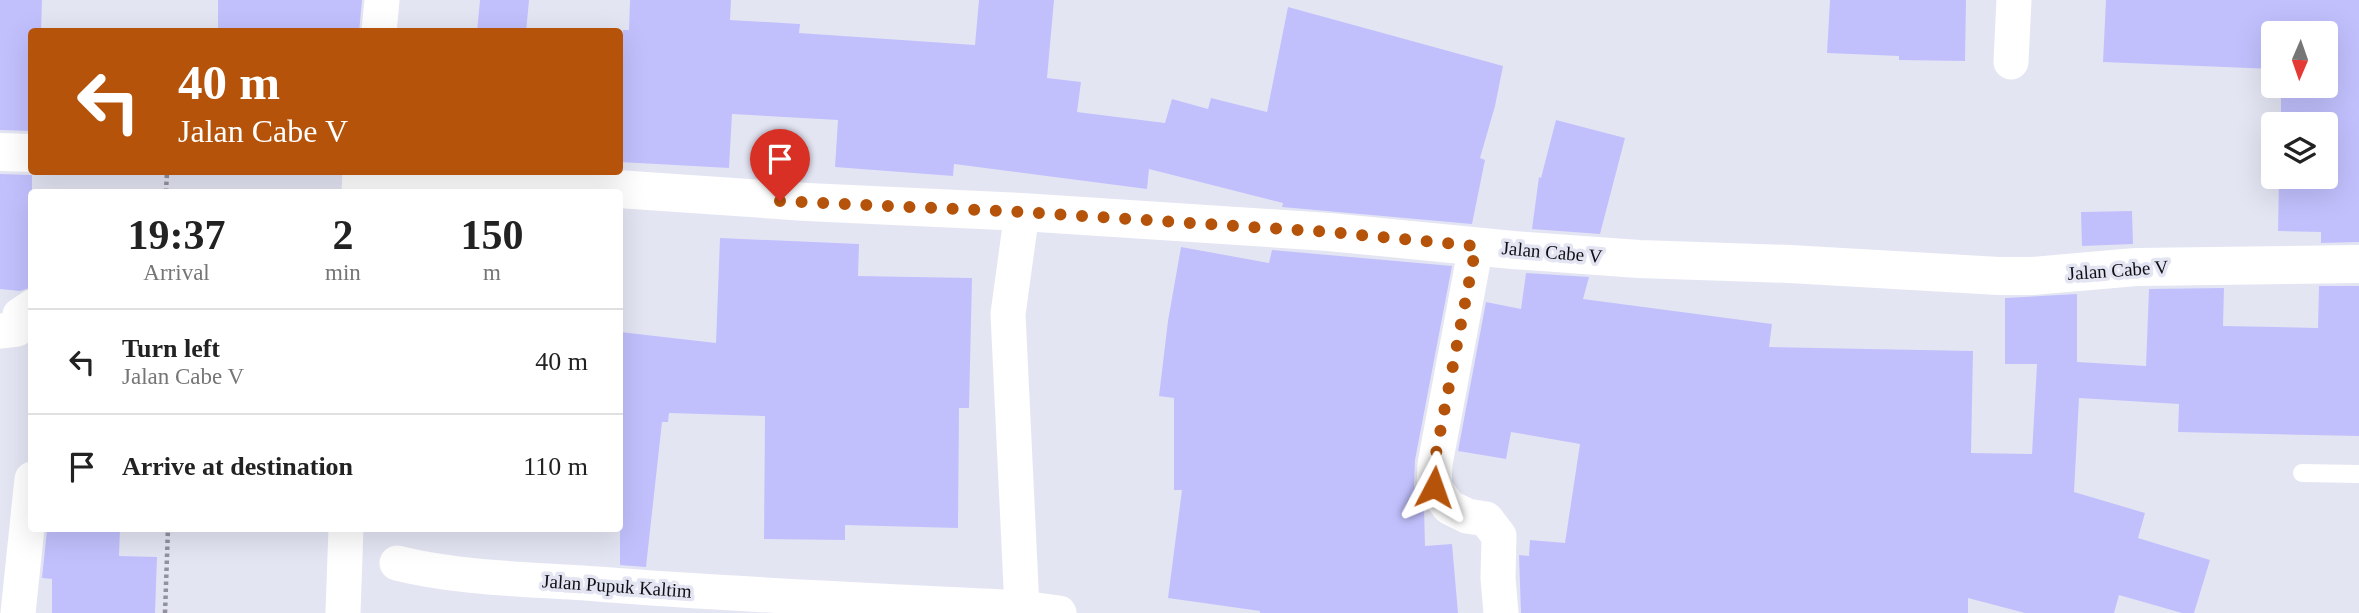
<!DOCTYPE html>
<style>
body{margin:0;font-family:Georgia,serif;background:#f2f2f2;color:#222;height:100vh;display:flex;flex-direction:column;font-size:26px;white-space:nowrap}
*{box-sizing:border-box;margin:0}
p{font-size:23px;color:#767676}
.icon{flex:none;width:38px;height:38px;fill:none;stroke:currentColor;stroke-width:2;stroke-linecap:round;stroke-linejoin:round}
.map{position:relative;flex:1;overflow:hidden}
.details{position:absolute;left:28px;top:189px;width:595px;height:343px;display:flex;flex-direction:column;background:#fff;border-radius:7px;box-shadow:0 7px 28px #0002}
.details>*{flex:none}
.hud{position:absolute;left:28px;top:28px;width:595px;height:147px;border-radius:7px;box-shadow:0 7px 28px #0002;background:#b45309;color:#fff;overflow:hidden}
.needle{width:46px;rotate:182deg}
.tools{position:absolute;left:2261px;top:21px;display:grid;gap:14px}
.tools a{display:grid;place-items:center;width:77px;height:77px;border-radius:7px;background:#fff;box-shadow:0 7px 28px #0002;font-size:35px}
.pin{position:absolute;display:grid;place-items:center;width:60px;height:60px;color:#fff;margin:-72px -30px;border-radius:50% 50% 50% 0;rotate:-45deg;box-shadow:0 0 7px #0007}
.pin .icon{rotate:45deg}
.me{position:absolute;width:77px;margin:-38px;rotate:4deg;stroke-linejoin:round;filter:drop-shadow(0 0 5px #0008)}
.turn{display:flex;align-items:center;gap:24px;height:147px;padding:0 35px;font-size:32px}
.turn .icon{width:91px;height:91px;stroke-width:2.5}
.turn b{display:block;font-size:49px;line-height:60px}
.eta{display:flex;justify-content:space-evenly;align-items:center;height:119px;text-align:center}
.eta b{font-size:42px;font-weight:700;line-height:49px}
ul{padding:0;list-style:none}
li{display:flex;align-items:center;gap:21px;height:105px;padding:0 35px;border-top:2px solid #e0e0e0}
li div{flex:1}
li b{display:block;font-size:26px}
li em{font-style:normal}
.map>svg:first-child{display:block}
.building{fill:#c1c0fd}
.lines{fill:none;stroke-linecap:round;stroke-linejoin:round}
.path{stroke:#91929c;stroke-width:4.5;stroke-dasharray:3.5 3.5;stroke-linecap:butt}
.lane{stroke:#fff;stroke-width:18}
.street{stroke:#fff;stroke-width:35}
.secondary{stroke:#fff;stroke-width:38}
.route{stroke:#b45309;stroke-width:12;stroke-dasharray:0 21.6}
.labels{text-anchor:middle;dominant-baseline:central;stroke-width:7;stroke-linejoin:round;paint-order:stroke}
.street-label{font-size:19px;fill:#0f0f14;stroke:#e4e5f3}
</style>
<div class="map">
<svg width="2359" height="613" viewBox="0 0 2359 613">
<rect width="100%" height="100%" fill="#e4e5f3"/>
<g class="building">
<path d="M0,0H42L41,32H32V131L0,130Z"/>
<path d="M218,0H362L359,32H218Z"/>
<path d="M480,0H529L526,32H477Z"/>
<path d="M630,0H731L730,20L800,24L799,33L975,45L979,0H1054L1047,78L1081,82L1077,112L1165,123L1172,99L1208,109L1211,98L1267,112L1288,7L1503,66L1495,106L1480,158L1485,160L1472,224L1282,207L1283,203L1149,169L1147,189L954,164L953,176L835,167L838,120L732,114L729,168L620,162V85L623,30H629Z"/>
<path d="M1830,0H1966L1965,61L1899,60V56L1827,53Z"/>
<path d="M2106,0H2359V242L2321,243V232L2278,231L2279,177H2326V124H2281V86H2326V33H2273V69L2103,62Z"/>
<path d="M1556,120L1625,138L1600,234L1532,229L1539,177L1541,178Z"/>
<path d="M0,174L32,175V287L20,291L0,289Z"/>
<path d="M2132,211L2133,244L2082,246L2081,212Z"/>
<path d="M720,238L859,244L858,276L972,278L969,408H959L958,528L845,525V540L764,539L765,416L669,413L668,422H662L646,567L620,565V332L716,343Z"/>
<path d="M1181,247L1269,263L1272,250L1452,266L1415,460L1414,486L1418,498L1424,508L1425,546L1452,544L1458,613H1260V611L1168,598L1182,490H1174V398L1159,396L1168,321Z"/>
<path d="M1526,273L1589,277L1583,299L1772,324L1769,347L1973,351L1971,453L2032,454L2037,364H2005V298L2077,294V362L2146,366L2149,289L2224,288L2223,326L2318,328L2319,286H2359V436L2178,432L2179,404L2079,398L2074,492L2145,513L2138,538L2210,560L2194,613H2182L2119,595L2114,613H2025L1968,598V613H1521L1519,555L1529,556L1530,540L1565,543L1580,444L1511,432L1506,459L1458,451L1486,302L1521,309Z"/>
<path d="M76,528H120L119,556L157,557L155,613H52V579L42,578L47,530L76,531Z"/>
</g>
<g class="lines">
<g class="path">
<path d="M166,192L167,172"/>
<path d="M165,613L168,528"/>
</g>
<path class="lane" d="M2302,473L2359,474"/>
<g class="street">
<path d="M379,32L382,0"/>
<path d="M2011,62L2014,0"/>
<path d="M359,192L360,172"/>
<path d="M1476,246L1435,464L1434,487L1449,507L1467,516L1486,519L1499,536L1498,578L1501,613"/>
<path d="M0,331L17,329L20,326V315L32,307"/>
<path d="M397,563C460,579 532,579 597,584C738,595 880,601 1022,608L1059,613"/>
<path d="M1022,608L1008,314L1022,212"/>
<path d="M18,613L32,479"/>
<path d="M343,613L346,528"/>
</g>
<g class="secondary">
<path d="M0,152L32,153"/>
<path d="M368,172L807,202L1022,212L1329,232L1513,250L1639,259L1790,264L1999,276H2032L2136,267L2359,264"/>
</g>
</g>
<g class="lines">
<path class="route" d="M780,201L1022,212L1329,232L1476,246L1434,464V487"/>
</g>
<g class="labels">
<g class="street-label">
<text transform="translate(1552 252) rotate(5)">Jalan Cabe V</text>
<text transform="translate(2118 270) rotate(-4)">Jalan Cabe V</text>
<text transform="translate(617 586) rotate(4)">Jalan Pupuk Kaltim</text>
</g>
</g>
</svg>
<div class="tools">
<a><svg class="needle" viewBox="-14 -14 28 28"><path d="M0-13l5 13h-10z" fill="#e53935"/><path d="M0 13l5-13h-10z" fill="#767676"/></svg></a>
<a><svg class="icon" aria-label="layers" viewBox="0 0 24 24"><path d="M12 4l9 5-9 5-9-5zM3 14l9 5 9-5"/></svg></a>
</div>
<div class="pin" style="left:780px;top:201px;background:#d93025"><svg class="icon" aria-label="arrive" viewBox="0 0 24 24"><path d="M6 21V4h12l-3 4 3 4H6"/></svg></div>
<svg class="me" style="left:1434px;top:487px" viewBox="-20 -20 40 40"><path d="M0-17L14 15 0 8-14 15z" fill="#b45309" stroke="#fff" stroke-width="4"/></svg>
<div class="hud">
<div class="turn"><svg class="icon" aria-label="left" viewBox="0 0 24 24"><path d="M17 20v-9H6M10 6l-5 5 5 5"/></svg><div><b>40 m</b>Jalan Cabe V</div></div>
</div>
<section class="details">
<div class="eta">
<div><b>19:37</b><p>Arrival</p></div>
<div><b>2</b><p>min</p></div>
<div><b>150</b><p>m</p></div>
</div>
<ul>
<li><svg class="icon" aria-label="left" viewBox="0 0 24 24"><path d="M17 20v-9H6M10 6l-5 5 5 5"/></svg><div><b>Turn left</b><p>Jalan Cabe V</p></div><em>40 m</em></li>
<li><svg class="icon" aria-label="arrive" viewBox="0 0 24 24"><path d="M6 21V4h12l-3 4 3 4H6"/></svg><div><b>Arrive at destination</b></div><em>110 m</em></li>
</ul>
</section>
</div>
